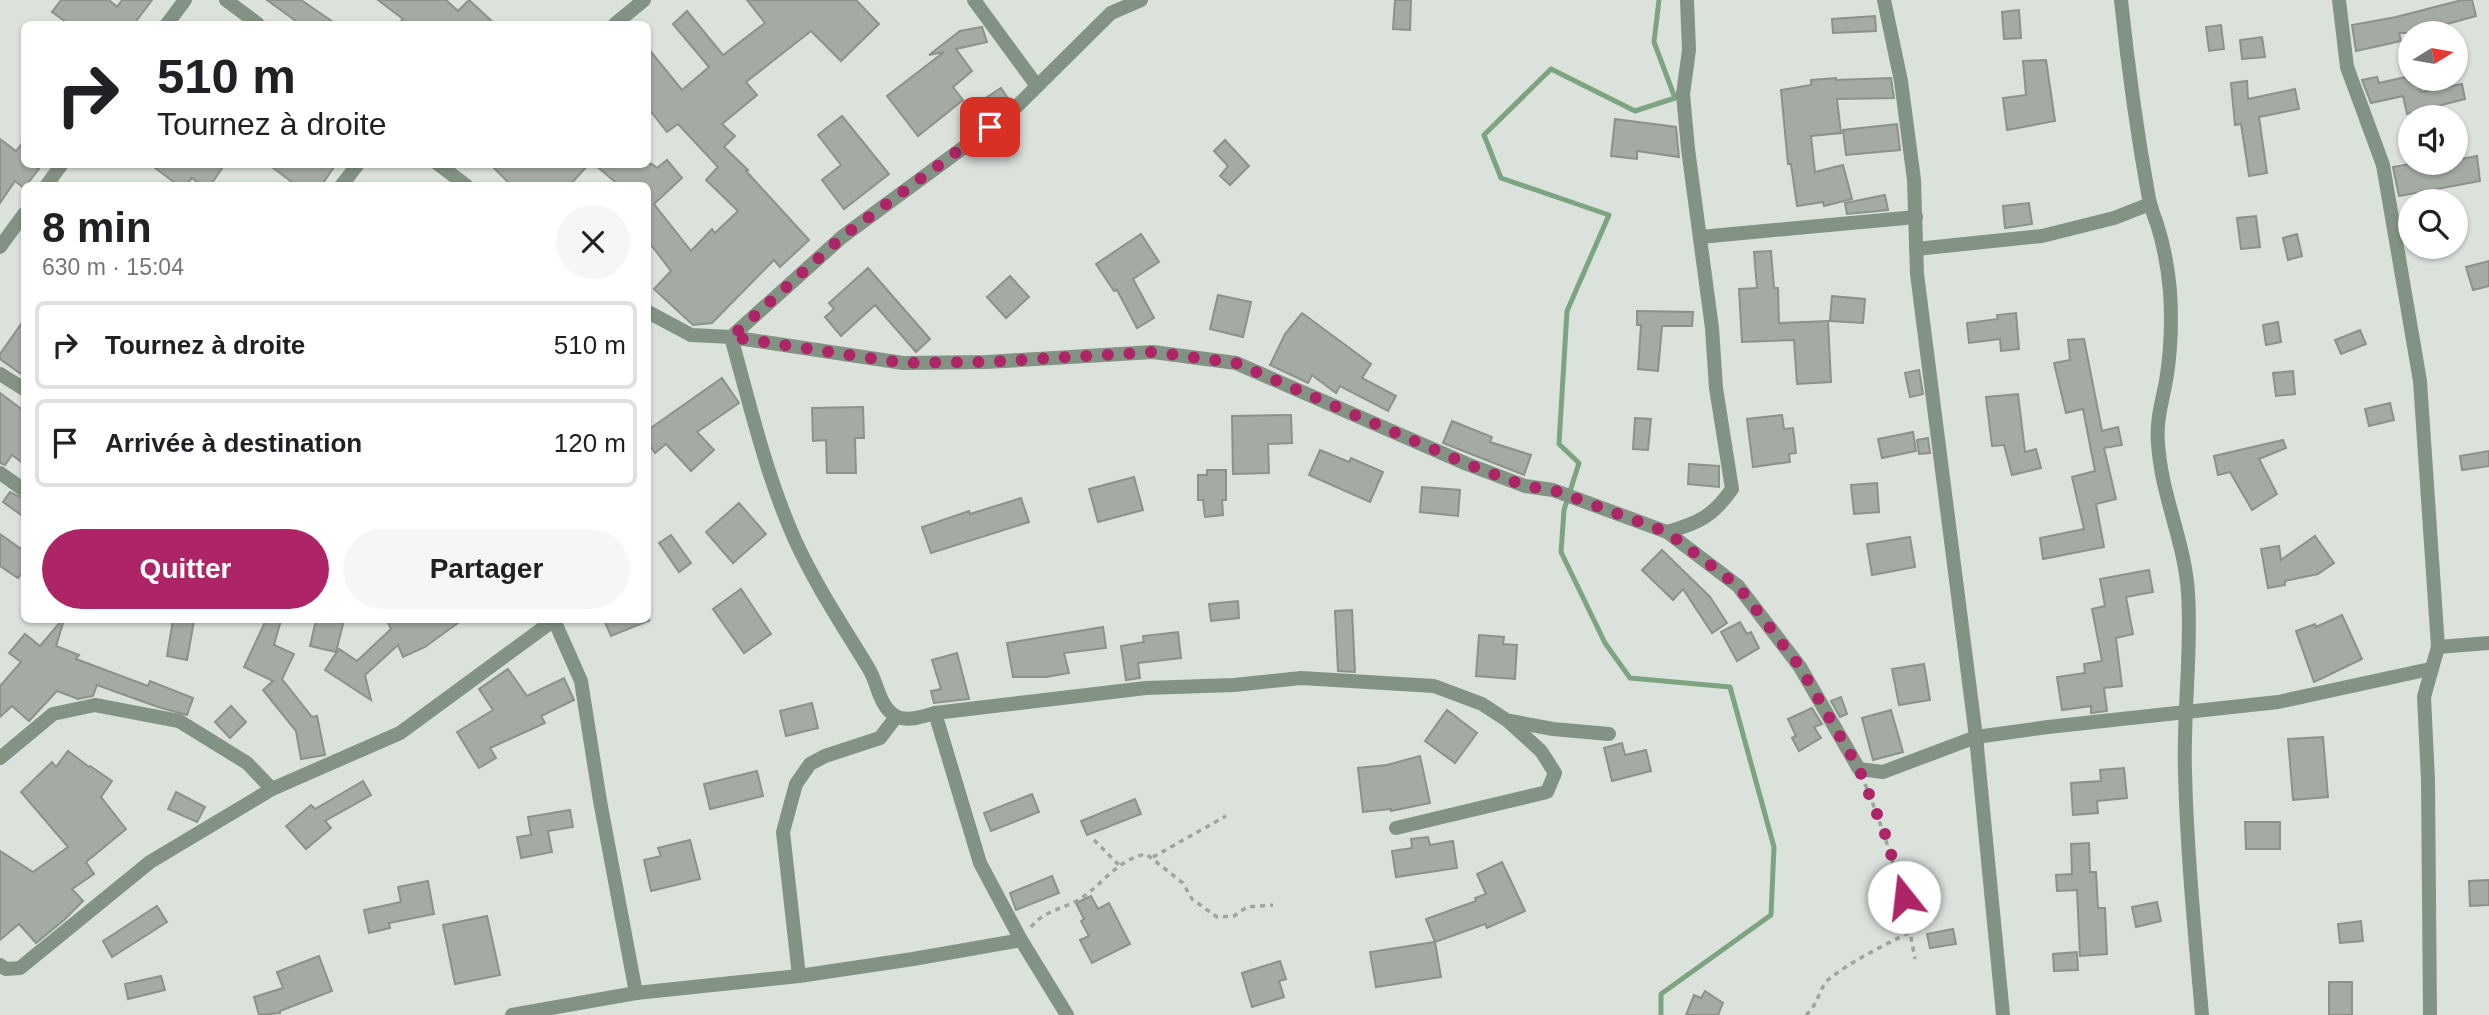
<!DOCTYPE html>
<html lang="fr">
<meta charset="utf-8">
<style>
body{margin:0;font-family:Helvetica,sans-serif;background:#f6f6f6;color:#202124;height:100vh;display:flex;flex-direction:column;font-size:26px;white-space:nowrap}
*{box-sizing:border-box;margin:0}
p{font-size:23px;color:#757577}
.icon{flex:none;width:38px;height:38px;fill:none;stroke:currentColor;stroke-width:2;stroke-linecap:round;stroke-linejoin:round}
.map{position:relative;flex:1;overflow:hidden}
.side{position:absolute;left:21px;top:182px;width:630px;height:441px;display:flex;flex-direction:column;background:#fff;border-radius:10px;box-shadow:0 2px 5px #0004}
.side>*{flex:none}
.guide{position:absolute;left:21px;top:21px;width:630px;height:147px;border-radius:10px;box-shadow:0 2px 5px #0004;background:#fff;color:#202124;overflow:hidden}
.needle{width:46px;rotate:79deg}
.controls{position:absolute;left:2398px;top:21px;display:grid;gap:14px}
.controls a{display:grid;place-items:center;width:70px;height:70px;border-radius:50%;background:#fff;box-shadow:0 2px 5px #0004;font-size:35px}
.pin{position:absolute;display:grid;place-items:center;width:60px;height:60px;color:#fff;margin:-30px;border-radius:14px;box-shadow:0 4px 10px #0006}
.me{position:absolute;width:77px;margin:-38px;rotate:344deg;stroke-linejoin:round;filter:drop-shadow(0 0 5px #0008)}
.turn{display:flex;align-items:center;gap:24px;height:147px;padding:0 21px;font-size:32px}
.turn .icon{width:91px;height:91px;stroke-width:2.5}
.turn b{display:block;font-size:49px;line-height:60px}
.round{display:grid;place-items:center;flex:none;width:74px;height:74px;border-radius:37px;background:#f6f6f6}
.headline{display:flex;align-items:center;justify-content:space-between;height:119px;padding:0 21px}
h1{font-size:42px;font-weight:700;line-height:52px}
.cta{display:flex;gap:14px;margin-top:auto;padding:14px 21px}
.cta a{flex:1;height:80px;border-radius:42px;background:#ae2567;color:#fff;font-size:28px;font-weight:700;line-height:80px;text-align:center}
.cta a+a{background:#f6f6f6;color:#202124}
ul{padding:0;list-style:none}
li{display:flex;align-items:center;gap:21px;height:88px;margin:0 14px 10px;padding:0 7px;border:4px solid #e0e0e0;border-radius:10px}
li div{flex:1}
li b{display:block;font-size:26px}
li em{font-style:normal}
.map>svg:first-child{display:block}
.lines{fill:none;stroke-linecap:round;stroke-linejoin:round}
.stream{stroke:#7da480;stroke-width:5}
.building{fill:#a4aaa4;stroke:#8b918b;stroke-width:2}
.path{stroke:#9ea49f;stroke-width:3.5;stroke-dasharray:5 5;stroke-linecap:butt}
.street{stroke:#829383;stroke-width:14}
.route{stroke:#ae2567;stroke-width:12;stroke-dasharray:0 21.6}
</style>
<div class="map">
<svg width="2489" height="1015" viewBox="0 0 2489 1015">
<rect width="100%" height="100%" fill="#dbe2dc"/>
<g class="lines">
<path class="stream" d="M1659,0L1654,42L1675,98L1635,111L1551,69L1484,135L1501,178L1609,215L1567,311L1559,444L1579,463L1564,510L1561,552L1605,643L1630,678L1730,687L1774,847L1771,915L1661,994V1015"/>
</g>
<g class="building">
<path d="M61,0H109L117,7L122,0H152L134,24H69L52,12Z"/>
<path d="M267,0H301L336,24H300Z"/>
<path d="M378,0H446L458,11L469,0L495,24H398L403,19Z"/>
<path d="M747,0H856L879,24L841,61L811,31L746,82L757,95L722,124L735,136L724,147L748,170L746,171L809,240L780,267L774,260L712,323L693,325L654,289L671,271L648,241V186H620L594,164H652L657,168L667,160L682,178L654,204L691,251L712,229L715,233L738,211L706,180L718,167L678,124L667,132L648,108V48L682,90L709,67L673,24L687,11L723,55L765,23Z"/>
<path d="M1395,0H1411L1410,30L1393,29Z"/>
<path d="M2462,0H2472L2476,16L2436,27L2438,33H2399L2401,41L2356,51L2352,25L2396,17Z"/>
<path d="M2019,10L2021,38L2004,39L2002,12Z"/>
<path d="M1875,16L1876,31L1833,33L1832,19Z"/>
<path d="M2221,25L2224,49L2209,51L2206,27Z"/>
<path d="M982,27L987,42L956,49L972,71L953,87L963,100L918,136L887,96L944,52L929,55L960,31Z"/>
<path d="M2262,37L2265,57L2242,59L2240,40Z"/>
<path d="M2046,60L2055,121L2007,130L2003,98L2026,95L2023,61Z"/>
<path d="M2410,76V79H2418L2421,92L2462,84L2465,99L2407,114L2403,96L2371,103L2362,80L2377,77L2379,83Z"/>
<path d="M1836,78V80L1891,78L1894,98L1837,99L1841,133L1811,136L1815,172L1843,165L1852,199L1824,206L1823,202L1797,206L1791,164H1788L1781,90L1811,85V80Z"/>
<path d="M2247,81L2248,99L2295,89L2299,109L2259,117L2267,173L2249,176L2241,124L2235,125L2231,83Z"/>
<path d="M1001,88L1009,100L989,113L981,101Z"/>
<path d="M842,116L889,174L844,209L822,180L841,165L818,135Z"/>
<path d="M1615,119L1676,127L1679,157L1637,151V159L1611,156Z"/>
<path d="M1897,124L1900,150L1846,155L1843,130Z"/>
<path d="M0,139L16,151L24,141V164H33L39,169L24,188L15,181L0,203Z"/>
<path d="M1225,140L1249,166L1230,185L1220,176L1228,166L1214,151Z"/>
<path d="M2477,156L2480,181L2399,196L2393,167L2416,163H2455V160Z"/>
<path d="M150,164H225L210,186H202L192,178L186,186H179Z"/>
<path d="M268,164H336L321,186H297Z"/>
<path d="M490,164H589L569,186H512Z"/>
<path d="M1885,195L1888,210L1847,214L1845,203Z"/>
<path d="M2029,203L2032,224L2005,228L2003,206Z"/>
<path d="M2256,216L2260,247L2241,249L2237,218Z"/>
<path d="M1141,234L1159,262L1133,279L1154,318L1137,328L1117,290L1114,291L1096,264Z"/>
<path d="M2297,234L2302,256L2288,260L2283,238Z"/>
<path d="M1771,251L1774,288H1778L1779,323L1828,321L1831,382L1797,384L1794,340L1742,342L1739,289L1757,288L1754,252Z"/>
<path d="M2489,261V286L2473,290L2466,267Z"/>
<path d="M868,268L930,339L916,352L875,305L841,336L825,317L834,309L829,303Z"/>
<path d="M1010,276L1029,297L1006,318L987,297Z"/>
<path d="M1218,295L1251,302L1243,337L1210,329Z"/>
<path d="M1832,296L1865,299L1863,323L1830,321Z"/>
<path d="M1637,311L1693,312L1692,326H1662L1658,371L1638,369L1641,325H1637Z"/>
<path d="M1302,313L1371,364L1362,378L1396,396L1388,411L1340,386L1336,393L1312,375L1308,383L1270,365L1285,334Z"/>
<path d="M2016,313L2019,349L2001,351L2000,339L1969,343L1967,323L1998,319L1997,315Z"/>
<path d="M24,320V376L0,359V354Z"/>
<path d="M2278,322L2281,342L2266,345L2263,325Z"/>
<path d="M2360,330L2366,344L2341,354L2335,340Z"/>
<path d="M2084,339L2102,431L2118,427L2122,445L2104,448L2116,499L2096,504L2104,547L2043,559L2040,538L2084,529L2072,477L2095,471L2083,409L2066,413L2054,363L2070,360L2068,340Z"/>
<path d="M1919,370L1923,394L1910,397L1905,373Z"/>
<path d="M2293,371L2295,394L2276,396L2273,373Z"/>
<path d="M722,378L739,403L697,432L714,450L691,471L666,444L655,453L648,443V430Z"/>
<path d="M0,393L24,411V464L12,455L5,465L0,463Z"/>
<path d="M2018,394L2025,452L2036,449L2041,468L2012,475L2004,445L1992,446L1986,397Z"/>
<path d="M2390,403L2394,420L2369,426L2365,409Z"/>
<path d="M863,407L864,438H855L856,473H827L826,440L813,441L812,408Z"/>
<path d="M1291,415L1292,443L1268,444L1269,473L1233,474L1232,416Z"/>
<path d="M1782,415L1784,429L1793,428L1796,453L1789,454L1790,462L1753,467L1747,419Z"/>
<path d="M1635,418L1651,419L1648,450L1633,449Z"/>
<path d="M1452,421L1492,437L1490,442L1531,455L1524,475L1443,443Z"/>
<path d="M1913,432L1916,451L1882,458L1878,439Z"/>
<path d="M1928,438L1930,453L1919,454L1917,440Z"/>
<path d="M2283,440L2286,448L2259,459L2277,494L2252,510L2230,472L2218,475L2214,456Z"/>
<path d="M1320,450L1349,462L1351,458L1383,472L1370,502L1309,475Z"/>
<path d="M2489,451V466L2462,470L2460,456Z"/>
<path d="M1689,464L1719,466V487L1688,484Z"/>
<path d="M1207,470H1226V500H1222L1223,515L1205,517L1203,500H1198V475H1207Z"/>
<path d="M1134,477L1143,510L1098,522L1089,489Z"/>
<path d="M1877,483L1879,512L1854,514L1851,485Z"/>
<path d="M1422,487L1460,490L1458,516L1420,512Z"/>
<path d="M10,492L24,499V517L3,502Z"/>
<path d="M1021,498L1029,522L931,553L922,527L969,511L970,514Z"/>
<path d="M739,503L766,534L733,563L706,532Z"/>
<path d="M0,534L24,551V569L18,578L0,566Z"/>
<path d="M671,535L691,563L679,572L659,543Z"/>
<path d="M2315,536L2334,563L2318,574L2285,581V585L2268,588L2261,549L2279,546L2281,560Z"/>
<path d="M1910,537L1915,567L1872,575L1867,544Z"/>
<path d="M1662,550L1710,597L1727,623L1712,633L1683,589L1673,600L1642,570Z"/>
<path d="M2149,570L2153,592L2126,597L2133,634L2116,638L2122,686L2104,688L2107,711L2091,713V706L2062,710L2057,677L2085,673L2084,664L2102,661L2092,609L2105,606L2100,579Z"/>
<path d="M741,589L771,634L744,653L713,609Z"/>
<path d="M1238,601L1239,618L1211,621L1209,604Z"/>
<path d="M1352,610L1355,672L1338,671L1335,611Z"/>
<path d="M2342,615L2362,659L2314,682L2296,631L2315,624L2316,627Z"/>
<path d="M62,620H64L56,646L79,655L76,659L148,686L150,681L193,698L187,715L158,707L97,685L93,696L78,699L57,691L29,721L12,706L0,717V686L21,662L9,653L25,634L40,646Z"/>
<path d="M173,620L194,621L187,660L167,656Z"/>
<path d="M266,620H281L274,645L294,654L282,679L312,717L317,716L325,755L301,759L296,731L263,690L273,681L244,667Z"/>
<path d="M316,620H344L336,652L310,646Z"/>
<path d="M387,620H462L425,647L403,657L398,645L365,675L371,700L325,670L339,649L357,661L391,629Z"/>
<path d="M604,620H650L611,636Z"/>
<path d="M1740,622L1747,634L1751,632L1759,648L1737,661L1721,632Z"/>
<path d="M1103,627L1106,648L1064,653L1069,673L1046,677H1013L1007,643Z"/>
<path d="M1178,632L1181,658L1138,663L1140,678L1126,680L1121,646L1144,642L1143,636Z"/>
<path d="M1479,635L1504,637L1503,644L1517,645L1515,679L1476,676Z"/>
<path d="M957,653L969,699L934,703L931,691L941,689L932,660Z"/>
<path d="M1924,664L1930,700L1899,705L1892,669Z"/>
<path d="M508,669L527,696L564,678L574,700L541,716L545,723L490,748L496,758L479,768L457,732L493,710L479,689Z"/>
<path d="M1841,697L1847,714L1840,717L1831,701Z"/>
<path d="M812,703L818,728L786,736L780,711Z"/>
<path d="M231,706L246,722L230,738L215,722Z"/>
<path d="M1812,708L1822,724L1814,727L1821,738L1799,751L1792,738L1796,736L1788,719Z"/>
<path d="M1447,710L1477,733L1455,763L1425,741Z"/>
<path d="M1891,710L1903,752L1873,760L1862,718Z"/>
<path d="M2323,737L2328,797L2293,800L2288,739Z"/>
<path d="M1622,743L1625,755L1646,750L1651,771L1612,781L1604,748Z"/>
<path d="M68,751L89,767L90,766L112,781L101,797L126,829L86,862L94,874L72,889L83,901L64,920L36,943L19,924L0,940V851L33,872L68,847L21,792L52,762L56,767Z"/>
<path d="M1420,756L1430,803L1391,811V809L1363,812L1358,768L1387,765Z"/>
<path d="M2124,768L2127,798L2097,801L2098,813L2073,815L2071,783L2101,781L2100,770Z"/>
<path d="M757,771L763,796L710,809L704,784Z"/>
<path d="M363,781L371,795L325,821L331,828L306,849L286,826L311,805L315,809Z"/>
<path d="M176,792L205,807L197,822L168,809Z"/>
<path d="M1032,794L1039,812L991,831L984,813Z"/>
<path d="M1135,799L1141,814L1087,835L1081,821Z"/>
<path d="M570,810L573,827L548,831L552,852L521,858L517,837L531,835L528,817Z"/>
<path d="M2245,822H2280V849H2246Z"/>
<path d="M1428,837L1430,845L1453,841L1457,868L1396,877L1392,851L1412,848L1411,839Z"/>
<path d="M690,840L700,879L651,891L644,860L661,856L658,848Z"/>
<path d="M2089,843L2090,872H2096L2098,908H2105L2107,954L2080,956L2077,890L2057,891L2056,875L2072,874L2071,844Z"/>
<path d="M1502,862L1525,911L1487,928L1485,924L1435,942L1426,919L1476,901L1475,898L1486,894L1477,874Z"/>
<path d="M1052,876L1059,893L1016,910L1010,893Z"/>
<path d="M2489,880V905L2470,906L2469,881Z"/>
<path d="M428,881L434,914L389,923L390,928L369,933L364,910L401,902L398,887Z"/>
<path d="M1091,896L1098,909L1109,903L1130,944L1092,963L1080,940L1089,936L1081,921L1084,919L1076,903Z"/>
<path d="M2157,902L2161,921L2136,927L2132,907Z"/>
<path d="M157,906L167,922L112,957L103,941Z"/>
<path d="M487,916L500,975L455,984L443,925Z"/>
<path d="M2361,921L2363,941L2340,943L2338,924Z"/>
<path d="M1953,929L1956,944L1930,948L1927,934Z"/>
<path d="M1435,942L1441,977L1376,987L1370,952Z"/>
<path d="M2077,952L2078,970L2054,971L2053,954Z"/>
<path d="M319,956L332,991L280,1011V1013L259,1015L254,997L283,988L277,972Z"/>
<path d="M1280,961L1286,979L1279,981L1284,997L1252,1007L1242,973Z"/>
<path d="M161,976L165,990L128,999L125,984Z"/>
<rect x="2329" y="982" width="23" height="33"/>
<path d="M1705,991L1723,1003L1718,1015H1686L1694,995L1701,998Z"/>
</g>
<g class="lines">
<g class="path">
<path d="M1865,784C1889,842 1904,897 1915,959"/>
<path d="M1094,840L1119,865"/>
<path d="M1153,857L1226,816"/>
<path d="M1031,927C1044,910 1065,909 1083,897C1104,882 1119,859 1146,854L1183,883L1192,899L1217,917L1234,916L1247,907L1273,905"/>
<path d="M1806,1015C1819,1004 1819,987 1829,979C1853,960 1883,946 1910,932"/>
</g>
<g class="street">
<path d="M226,0L258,24"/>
<path d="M974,0L1037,86"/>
<path d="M1141,0L1111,13L1009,114L842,237L731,337C750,405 766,475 795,540C816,586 843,626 869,669C878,684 879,705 894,715C906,723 923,716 935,713L1146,688L1234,685L1301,678L1434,686L1482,704L1508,721L1541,751L1555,773L1547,792L1396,828"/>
<path d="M1884,0L1901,81L1914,180L1917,274L1976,737L2003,1015"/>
<path d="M2121,0C2128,67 2137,133 2149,199C2151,208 2154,216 2157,224C2164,246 2168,268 2170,291C2172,321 2171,351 2166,381C2162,402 2156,421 2158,443C2161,495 2185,542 2188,593C2192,653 2183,712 2185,772C2187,853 2195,934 2202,1015"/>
<path d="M2339,0L2347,67L2383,165L2420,381L2438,647L2489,643"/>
<path d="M167,24L185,0"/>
<path d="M615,24L644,0"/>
<path d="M438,164L467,186"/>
<path d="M46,186L62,164"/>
<path d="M341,186L358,164"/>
<path d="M1700,237L1916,217"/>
<path d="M0,247L24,214"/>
<path d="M1916,249L2042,236L2114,218L2150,204"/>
<path d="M648,312L691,335L731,337L903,363L987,362L1153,352L1236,363L1467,464L1525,486L1553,490L1667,532L1738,586L1800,667L1859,769L1883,772L1976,737L2048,727L2278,702L2430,669"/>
<path d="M0,374L24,389"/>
<path d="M0,473L24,490"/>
<path d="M1667,532C1699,523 1713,516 1732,489L1716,388L1712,328L1688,149L1683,94L1689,50L1687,0"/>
<path d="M554,620L581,681L600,801L636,993"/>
<path d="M935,713L980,863L1021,940L1067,1015"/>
<path d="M1510,721L1553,729L1609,734"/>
<path d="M0,758L53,714L95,705L179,721L247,763L272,789"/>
<path d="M0,965L6,969L20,968L150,862L272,789L400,733L554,620"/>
<path d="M799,976L783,832L796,784L810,764L825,756L880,738L896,717"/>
<path d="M512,1015L636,993L799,976L913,959L1021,940"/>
<path d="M2430,1015L2428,780L2424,697L2438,647"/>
</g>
</g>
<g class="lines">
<path class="route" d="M990,127L842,237L731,337L903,363L987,362L1153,352L1236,363L1467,464L1525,486L1553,490L1667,532L1738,586L1800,667L1859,769L1885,834L1904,897"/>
</g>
</svg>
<div class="controls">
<a><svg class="needle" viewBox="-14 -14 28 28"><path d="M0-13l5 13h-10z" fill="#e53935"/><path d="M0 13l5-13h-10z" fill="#757577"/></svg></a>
<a><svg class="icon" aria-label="sound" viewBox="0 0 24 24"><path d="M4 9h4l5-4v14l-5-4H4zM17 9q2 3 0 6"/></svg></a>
<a><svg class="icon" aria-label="search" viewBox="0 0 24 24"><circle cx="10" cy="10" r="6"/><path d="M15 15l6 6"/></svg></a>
</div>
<div class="pin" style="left:990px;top:127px;background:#d93025"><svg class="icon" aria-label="arrive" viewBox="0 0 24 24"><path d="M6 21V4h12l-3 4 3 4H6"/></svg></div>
<svg class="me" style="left:1904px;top:897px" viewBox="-20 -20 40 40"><circle r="19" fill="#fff"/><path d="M0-13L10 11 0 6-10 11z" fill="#ae2567"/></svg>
<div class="guide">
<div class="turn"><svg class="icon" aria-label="right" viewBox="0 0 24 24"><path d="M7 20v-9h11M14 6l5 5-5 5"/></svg><div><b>510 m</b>Tournez à droite</div></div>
</div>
<section class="side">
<div class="headline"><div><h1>8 min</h1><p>630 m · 15:04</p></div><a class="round"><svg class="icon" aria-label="close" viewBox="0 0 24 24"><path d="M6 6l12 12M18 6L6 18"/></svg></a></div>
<ul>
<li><svg class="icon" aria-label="right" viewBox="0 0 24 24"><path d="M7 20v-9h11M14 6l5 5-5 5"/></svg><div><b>Tournez à droite</b></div><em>510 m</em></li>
<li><svg class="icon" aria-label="arrive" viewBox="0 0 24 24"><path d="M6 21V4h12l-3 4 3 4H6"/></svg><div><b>Arrivée à destination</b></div><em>120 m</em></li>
</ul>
<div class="cta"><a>Quitter</a><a>Partager</a></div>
</section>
</div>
